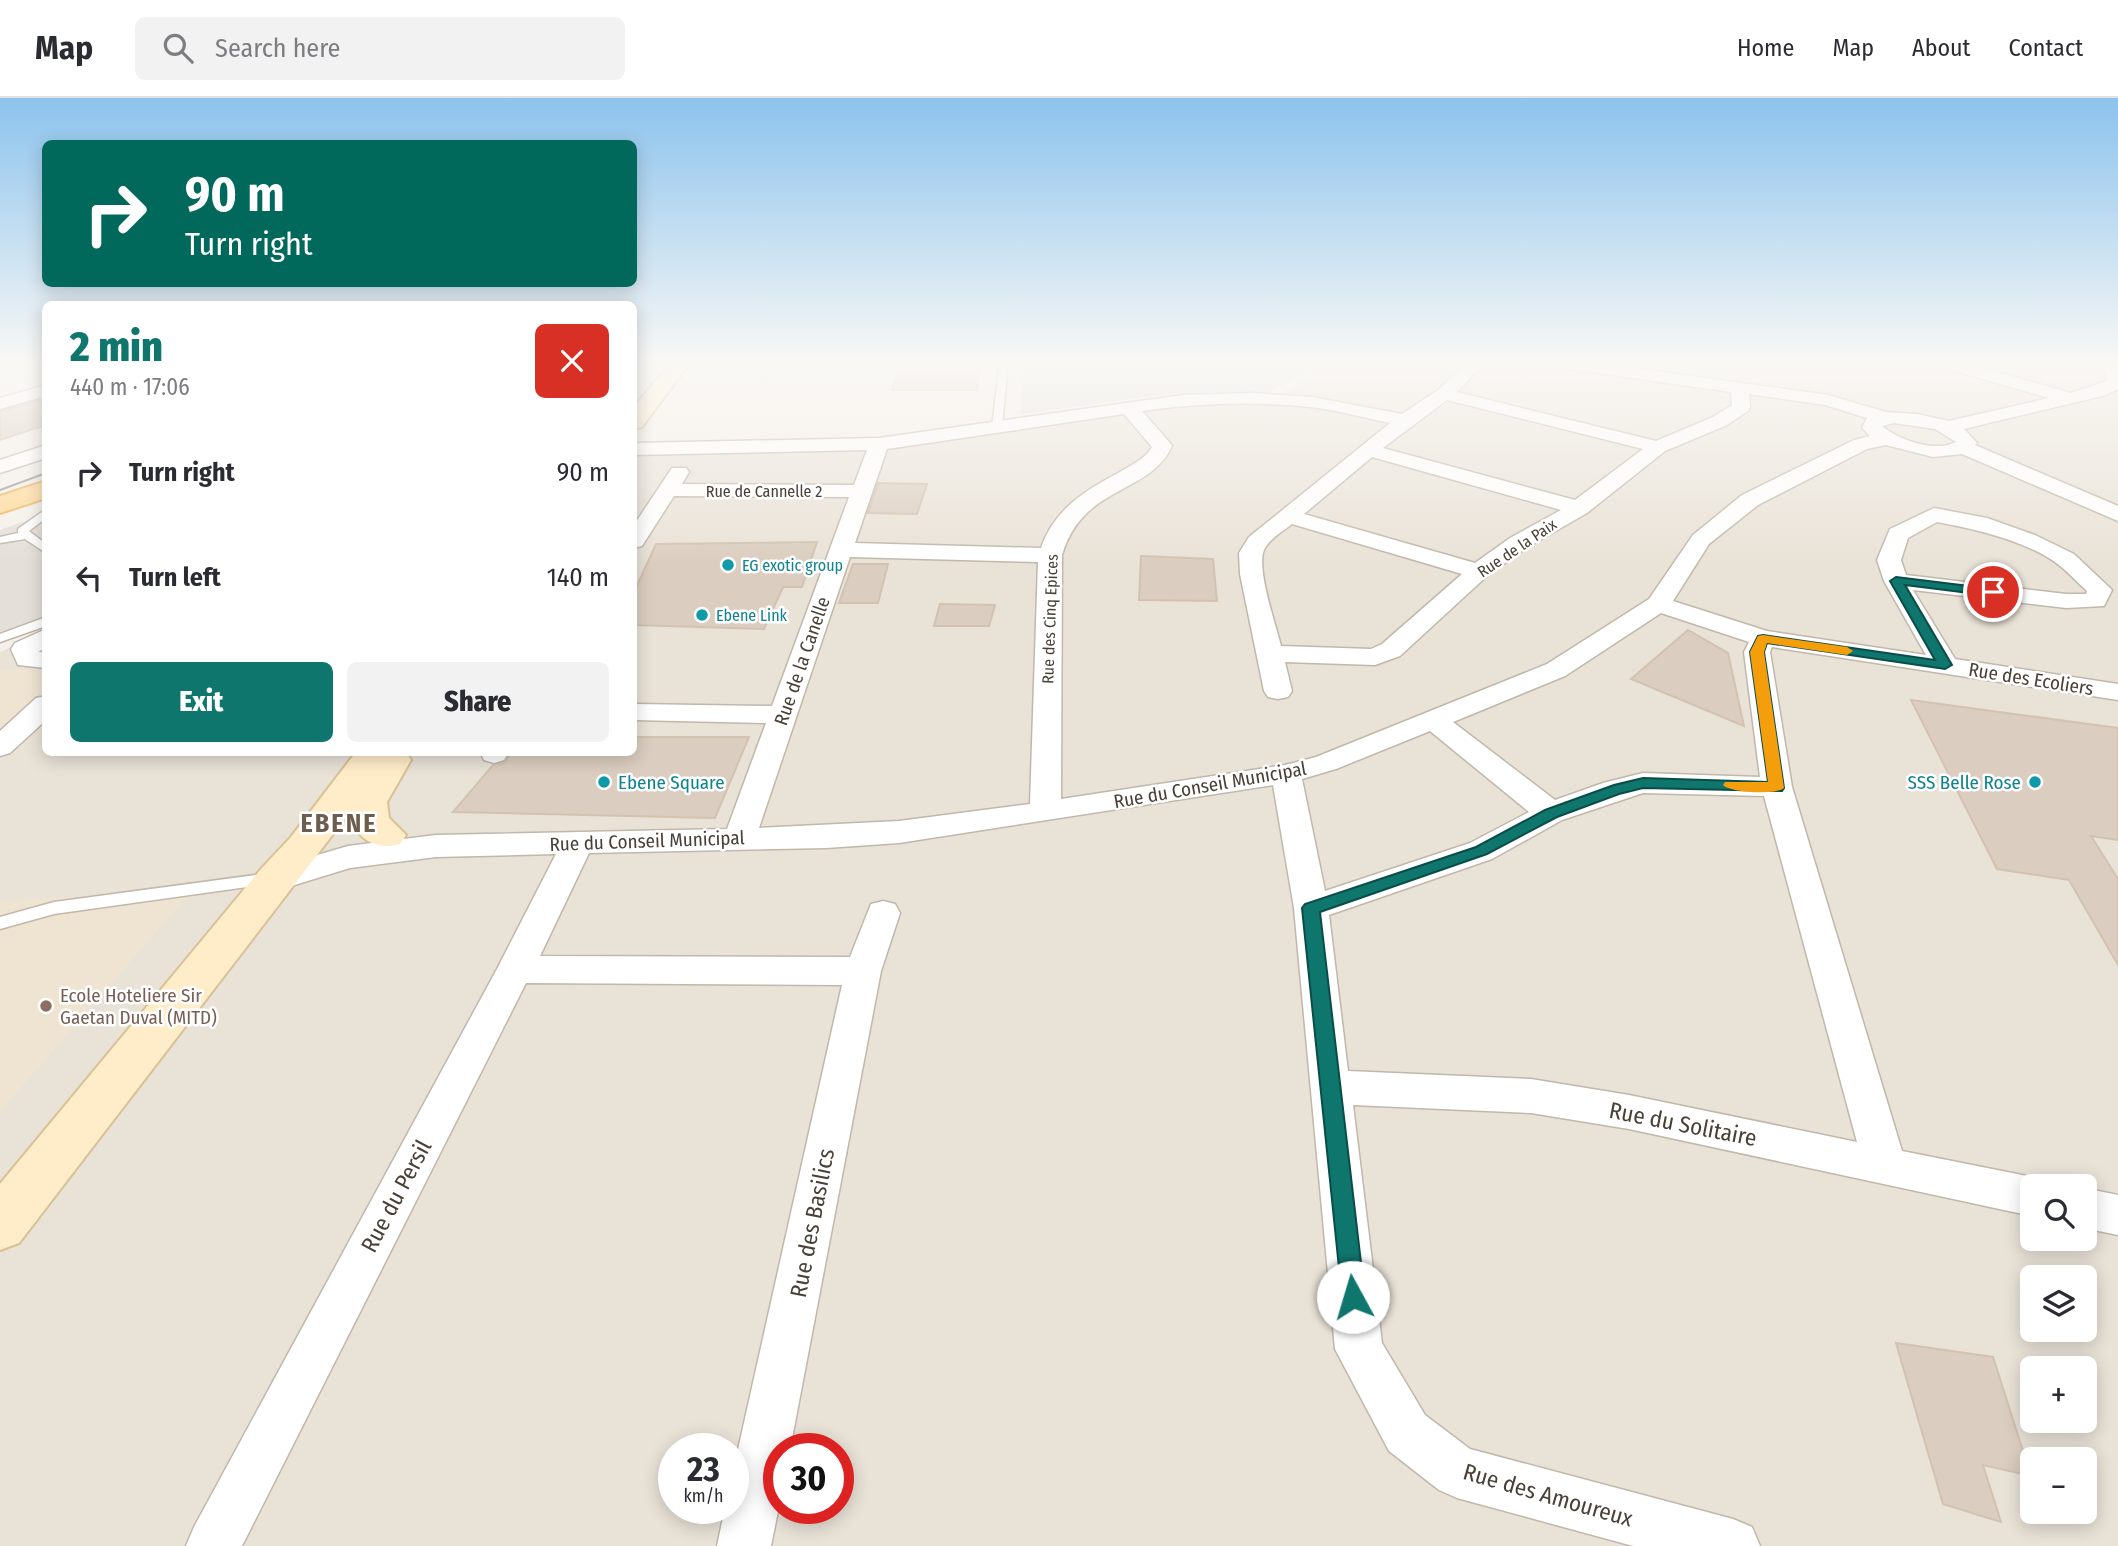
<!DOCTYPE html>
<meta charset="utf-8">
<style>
body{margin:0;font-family:"Fira Sans Condensed",sans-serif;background:#f2f2f3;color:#2b2b33;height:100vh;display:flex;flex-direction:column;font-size:26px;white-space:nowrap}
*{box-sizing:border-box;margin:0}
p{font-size:23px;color:#7c7c81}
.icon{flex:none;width:38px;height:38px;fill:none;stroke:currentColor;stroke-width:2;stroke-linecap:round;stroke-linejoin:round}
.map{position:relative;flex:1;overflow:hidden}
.side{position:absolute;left:42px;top:203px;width:595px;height:455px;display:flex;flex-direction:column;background:#fff;border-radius:10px;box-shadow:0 4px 18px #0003}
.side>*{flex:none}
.top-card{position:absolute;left:42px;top:42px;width:595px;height:147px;border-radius:10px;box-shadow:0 4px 18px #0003;background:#00695c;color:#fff;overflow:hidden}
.fabs{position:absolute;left:2020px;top:1076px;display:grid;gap:14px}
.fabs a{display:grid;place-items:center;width:77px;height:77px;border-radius:10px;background:#fff;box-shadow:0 4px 18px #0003;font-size:35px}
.speed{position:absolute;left:658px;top:1335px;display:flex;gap:14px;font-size:35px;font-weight:700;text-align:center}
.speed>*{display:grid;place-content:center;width:91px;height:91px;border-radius:50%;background:#fff;box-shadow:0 4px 18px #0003;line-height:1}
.speed small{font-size:18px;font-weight:400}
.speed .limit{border:10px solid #d22;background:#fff;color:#111}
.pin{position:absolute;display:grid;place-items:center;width:60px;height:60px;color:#fff;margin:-30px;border:4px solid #fff;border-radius:50%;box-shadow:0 2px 7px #0007}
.me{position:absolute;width:77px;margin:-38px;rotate:354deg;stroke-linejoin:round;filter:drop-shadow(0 0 5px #0008)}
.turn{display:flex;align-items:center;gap:24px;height:147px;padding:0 28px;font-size:32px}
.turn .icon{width:91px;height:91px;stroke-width:2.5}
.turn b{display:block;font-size:49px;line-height:60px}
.round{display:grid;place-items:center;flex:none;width:74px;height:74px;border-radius:10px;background:#f2f2f3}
.summary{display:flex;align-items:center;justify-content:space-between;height:119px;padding:0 28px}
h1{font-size:42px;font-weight:800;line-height:52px;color:#0f766e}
.primary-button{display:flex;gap:14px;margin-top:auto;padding:14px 28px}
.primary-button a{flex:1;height:80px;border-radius:10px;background:#0f766e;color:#fff;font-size:28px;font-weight:800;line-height:80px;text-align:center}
.primary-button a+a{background:#f2f2f3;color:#2b2b33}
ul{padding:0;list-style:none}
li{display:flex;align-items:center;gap:21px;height:105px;padding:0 28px}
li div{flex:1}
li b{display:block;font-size:26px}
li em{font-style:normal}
header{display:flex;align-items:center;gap:42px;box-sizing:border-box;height:98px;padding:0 35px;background:#fff;border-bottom:2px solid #e1e1e2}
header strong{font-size:33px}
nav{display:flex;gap:38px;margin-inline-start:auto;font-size:24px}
.search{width:490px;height:63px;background:#f2f2f3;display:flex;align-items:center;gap:18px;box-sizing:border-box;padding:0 24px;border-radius:10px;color:#7c7c81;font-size:26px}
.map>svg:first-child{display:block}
.residential{fill:#e9e2d7;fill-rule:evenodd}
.industrial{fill:#e5dfda}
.education{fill:#efe4d2}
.parking{fill:#e3e1de}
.building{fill:#dbcec0;stroke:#d3c2b0;stroke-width:2}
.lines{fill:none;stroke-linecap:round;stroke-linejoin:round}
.service-casing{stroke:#c1b7ab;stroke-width:3}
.minor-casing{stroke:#c1b7ab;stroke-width:3}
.secondary-casing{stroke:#d8c196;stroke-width:4}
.primary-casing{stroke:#ebb661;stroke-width:4}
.service{fill:#fff;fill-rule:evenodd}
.minor{fill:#fff;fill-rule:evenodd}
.secondary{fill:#ffedc9;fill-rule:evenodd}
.primary{fill:#ffd998;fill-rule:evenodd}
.tram{stroke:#989898;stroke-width:2}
.route{fill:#0f766e;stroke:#0a4d48;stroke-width:2}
.slow{fill:#f59e0b}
.culture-dot{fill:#0f9aa8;stroke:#fff;stroke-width:2.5}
.education-dot{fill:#8d6e63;stroke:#fff;stroke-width:2.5}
.labels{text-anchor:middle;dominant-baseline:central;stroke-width:5;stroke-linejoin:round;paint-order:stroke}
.far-street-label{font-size:16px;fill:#494037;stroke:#fff}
.far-culture-label{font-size:16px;fill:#0d838f;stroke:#fff;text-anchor:start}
.street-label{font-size:19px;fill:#494037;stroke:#fff}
.culture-label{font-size:19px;fill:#0d838f;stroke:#fff;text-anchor:start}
.education-label{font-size:19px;fill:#785e54;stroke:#fff;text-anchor:start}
.near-street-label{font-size:23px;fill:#494037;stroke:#fff}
.district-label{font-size:26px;font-weight:bold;letter-spacing:2px;fill:#6d5d4d;stroke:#fff}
</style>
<header>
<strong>Map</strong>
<div class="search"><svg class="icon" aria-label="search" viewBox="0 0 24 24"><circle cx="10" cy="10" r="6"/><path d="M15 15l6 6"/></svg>Search here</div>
<nav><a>Home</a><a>Map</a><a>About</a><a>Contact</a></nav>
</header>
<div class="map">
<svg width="2118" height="1448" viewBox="0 0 2118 1448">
<rect width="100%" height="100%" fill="#f5f0e9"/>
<path class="residential" d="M1334,264H2118V1448H0V554L45,534L46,654H634V348L877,341L1281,296ZM2032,1088H2084V1141H2032ZM2032,1180H2084V1232H2032ZM2032,1270H2084V1323H2032ZM674,1351H733V1410H674ZM779,1351H838V1410H779ZM2032,1362H2084V1414H2032Z"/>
<path class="industrial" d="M45,416V526L0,546V432Z"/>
<g class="education">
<path d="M0,571L45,572L46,590L0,631Z"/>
<path d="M193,792L0,1014V803Z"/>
</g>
<path class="parking" d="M1024,264H1321L1270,294L1173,295L1021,316Z"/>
<g class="building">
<path d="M900,264H981L977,292H892Z"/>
<path d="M46,301V327L0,342V313Z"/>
<path d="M878,385L927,386L917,416L868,415Z"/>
<path d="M817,444L802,489H783L764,531L634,527V494L656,446Z"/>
<path d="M1141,458L1213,461L1217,503L1139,502Z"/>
<path d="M853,466H888L878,505H839Z"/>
<path d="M940,506L995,507L989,528H934Z"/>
<path d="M1688,532L1728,555L1744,628L1631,581Z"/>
<path d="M1911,602L2118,630V742L2091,738L2118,781V867L2069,782L1997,771Z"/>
<path d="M634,639H749L715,720L453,714L493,667L505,665L511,654H634Z"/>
<path d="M1896,1245L1993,1259L2031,1378L1983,1367L2001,1424L1943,1406Z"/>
</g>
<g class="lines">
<g class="service-casing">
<g id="service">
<path d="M1000,264H1008L1002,329L997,332L992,329Z"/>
<path d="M46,411V420L29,433L46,446V455L25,441L0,445V439L18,435V431Z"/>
<path d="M46,519V528L0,544V536Z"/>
<path d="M270,775L276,777L278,781L276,785L54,816L0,831V819L54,804Z"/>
</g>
</g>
<g class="minor-casing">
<g id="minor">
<path d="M1468,264H1485L1457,294L1656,343L1713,319L1732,307L1731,294L1556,269L1550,268L1548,264H1589L1828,297L1886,314L1917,316L1949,323L2049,300L1938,268L1936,264H1961L2071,295L2107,283L2102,264H2118V291L2106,297L1964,331L1977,345L1975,347L2118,408V423L1962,356L1933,359L1886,347L1867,351L1758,407L1709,446L1673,503L1767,533L1926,557L1884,483L1877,462L1890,431L1934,410L1987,420L2035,437L2074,456L2112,492L2104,508L2066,510L1913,492L1955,561L2118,586V602L1772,549L1770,554L1792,689L1902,1053L2032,1079L2047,1085L2049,1088H2032V1118L1629,1031L1531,1015L1353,1007L1382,1245L1425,1317L1470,1351L1733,1421L1752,1429L1760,1448H1633L1457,1400L1439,1392L1389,1353L1335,1251L1294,810L1273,687L899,745L826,750L589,755L540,858L850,859L871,806L883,803L895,806L900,815L881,873L790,1351H779V1408L771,1448H717L725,1410H733V1374L842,887L526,885L242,1448H186L194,1429L497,871L556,756L436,759L350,770L275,793L263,789L258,781L263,773L348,748L436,737L727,731L766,625L634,622V606L772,608L849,399L674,398L642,448L634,450V427L672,370H686L689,374L682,386L854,387L867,352L634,357V345L879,340L1183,297L1252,295L1312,299L1402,316L1438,292ZM1749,296L1825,307L1867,320L1862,330L1870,338L1854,342L1742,397L1693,437L1649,501L1547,566L1316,659L1285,667L1061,701L1062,457C1083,386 1150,397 1172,348L1169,344L1142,313C1198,305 1254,303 1310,309C1337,312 1364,320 1390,325L1249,439L1239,455L1240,476L1264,593L1268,599L1278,601L1288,599L1292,593L1285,564L1375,567L1400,558L1487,478L1526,450L1587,415L1665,353L1727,327L1748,313L1750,309ZM1447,302L1643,351L1575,402L1383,350ZM1124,316L1152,349C1145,361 1130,368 1118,375C1084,393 1054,412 1041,450L855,445L887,351ZM1894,325L1935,331L1956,344C1935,355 1899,342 1882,328ZM1372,359L1561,412L1510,440L1475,465L1304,416ZM1937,424C1975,431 2028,443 2059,467C2069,475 2078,485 2087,493L2086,496H2066L1906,477L1901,462L1908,440ZM1292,426L1462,476L1382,546L1371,551L1281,548C1276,527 1256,471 1264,452C1268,442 1283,433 1292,426ZM850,459L1038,464L1030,706L899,723L759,730ZM1661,515L1749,544L1744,554L1760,679L1643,675L1603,685L1555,702L1453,624L1565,578ZM1430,633L1529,714L1470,745L1325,793L1302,681L1336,671ZM1643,695L1764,698L1857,1044L1629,997L1531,981L1348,973L1329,817L1492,761L1562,722Z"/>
<path d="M46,287V298L0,311V300Z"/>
<path d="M46,347V360L0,375V362Z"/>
<path d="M46,531V550L38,554H46V570L18,567L11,551L15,545Z"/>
<path d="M46,598V622L10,655L0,658V633L36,600Z"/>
<path d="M480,654H509L504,662L494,665L484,662Z"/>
<path d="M2084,1090L2118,1097V1137L2084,1130Z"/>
</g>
</g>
<g class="secondary-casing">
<g id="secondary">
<path d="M671,264H694L682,275L642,329L634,331V309Z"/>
<path d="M356,654H406L411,662L387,704L389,720L406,737L400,746C375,753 354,740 350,714L19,1145L0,1152V1086L261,771L291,739Z"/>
</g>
</g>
<g class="primary-casing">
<path id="primary" d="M46,383V400L0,415V398Z"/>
</g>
<use href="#service" class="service"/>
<use href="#minor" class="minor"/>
<use href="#secondary" class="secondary"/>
<use href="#primary" class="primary"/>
<path class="tram" d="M0,392L46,375"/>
</g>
<linearGradient id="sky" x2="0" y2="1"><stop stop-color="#8cc3ed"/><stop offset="0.57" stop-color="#faf8f5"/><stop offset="1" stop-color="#faf8f5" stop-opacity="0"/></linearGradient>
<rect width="2118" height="466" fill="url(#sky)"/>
<path class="route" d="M1896,479L1993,491L1999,494L1993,498L1905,487L1952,567L1945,571L1767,545L1764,554L1784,690L1782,693L1643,690L1619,696L1557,719L1487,756L1320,814L1365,1199L1362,1207L1353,1210L1345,1207L1342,1199L1302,810L1305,806L1476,749L1545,712L1614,687L1643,680L1768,684L1750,554L1758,538L1763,537L1935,562L1890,483Z"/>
<path class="slow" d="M1763,537L1847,549L1853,553L1847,557L1767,545L1764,554L1784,690C1776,697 1731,695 1723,687L1725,684H1768L1750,554L1758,538Z"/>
<g class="culture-dot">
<circle cx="728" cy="467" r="7"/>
<circle cx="702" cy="517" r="7"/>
<circle cx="604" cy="684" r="7"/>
<circle cx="2035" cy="684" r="7"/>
</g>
<circle class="education-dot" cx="46" cy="908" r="7"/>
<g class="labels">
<g class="far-street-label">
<text x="764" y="393">Rue de Cannelle 2</text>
<text transform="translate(1517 450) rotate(-34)">Rue de la Paix</text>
<text transform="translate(1050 521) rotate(-88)">Rue des Cinq Epices</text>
</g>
<g class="far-culture-label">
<text x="742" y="467">EG exotic group</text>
<text x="716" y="517">Ebene Link</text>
</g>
<g class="street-label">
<text transform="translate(802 563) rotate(-71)">Rue de la Canelle</text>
<text transform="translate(2031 581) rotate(9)">Rue des Ecoliers</text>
<text transform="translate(1210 687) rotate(-10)">Rue du Conseil Municipal</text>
<text transform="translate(647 743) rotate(-2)">Rue du Conseil Municipal</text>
</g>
<g class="culture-label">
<text x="618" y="684">Ebene Square</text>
<text x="2021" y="684" text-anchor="end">SSS Belle Rose</text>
</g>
<g class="education-label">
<text x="60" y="897">Ecole Hoteliere Sir<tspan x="60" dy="22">Gaetan Duval (MITD)</tspan></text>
</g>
<g class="near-street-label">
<text transform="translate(1683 1026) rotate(11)">Rue du Solitaire</text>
<text transform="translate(396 1098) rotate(-62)">Rue du Persil</text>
<text transform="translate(812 1125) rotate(-79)">Rue des Basilics</text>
<text transform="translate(1548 1397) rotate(16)">Rue des Amoureux</text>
</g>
<g class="district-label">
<text x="339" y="725">EBENE</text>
</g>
</g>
</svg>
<div class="fabs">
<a><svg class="icon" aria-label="search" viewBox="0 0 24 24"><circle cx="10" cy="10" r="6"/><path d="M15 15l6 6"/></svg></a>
<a><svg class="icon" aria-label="layers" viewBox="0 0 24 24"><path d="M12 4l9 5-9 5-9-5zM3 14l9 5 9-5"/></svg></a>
<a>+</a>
<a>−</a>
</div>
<div class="speed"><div>23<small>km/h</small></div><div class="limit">30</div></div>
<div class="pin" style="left:1993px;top:494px;background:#d93025"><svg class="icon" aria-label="arrive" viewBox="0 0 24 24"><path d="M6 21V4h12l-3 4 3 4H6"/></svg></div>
<svg class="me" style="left:1353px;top:1199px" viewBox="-20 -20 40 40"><circle r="19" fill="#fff"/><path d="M0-13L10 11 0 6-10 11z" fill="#0f766e"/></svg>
<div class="top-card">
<div class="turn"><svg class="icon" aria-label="right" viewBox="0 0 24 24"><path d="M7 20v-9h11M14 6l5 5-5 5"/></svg><div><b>90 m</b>Turn right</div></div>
</div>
<section class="side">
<div class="summary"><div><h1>2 min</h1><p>440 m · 17:06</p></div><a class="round" style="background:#d93025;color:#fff"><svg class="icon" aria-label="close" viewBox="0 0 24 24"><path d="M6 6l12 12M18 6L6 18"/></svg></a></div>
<ul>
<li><svg class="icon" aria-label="right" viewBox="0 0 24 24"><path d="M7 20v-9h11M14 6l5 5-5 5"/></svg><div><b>Turn right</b></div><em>90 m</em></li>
<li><svg class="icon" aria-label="left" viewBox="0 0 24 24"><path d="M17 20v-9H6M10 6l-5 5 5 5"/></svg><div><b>Turn left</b></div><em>140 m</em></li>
</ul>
<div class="primary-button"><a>Exit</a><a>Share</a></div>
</section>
</div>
